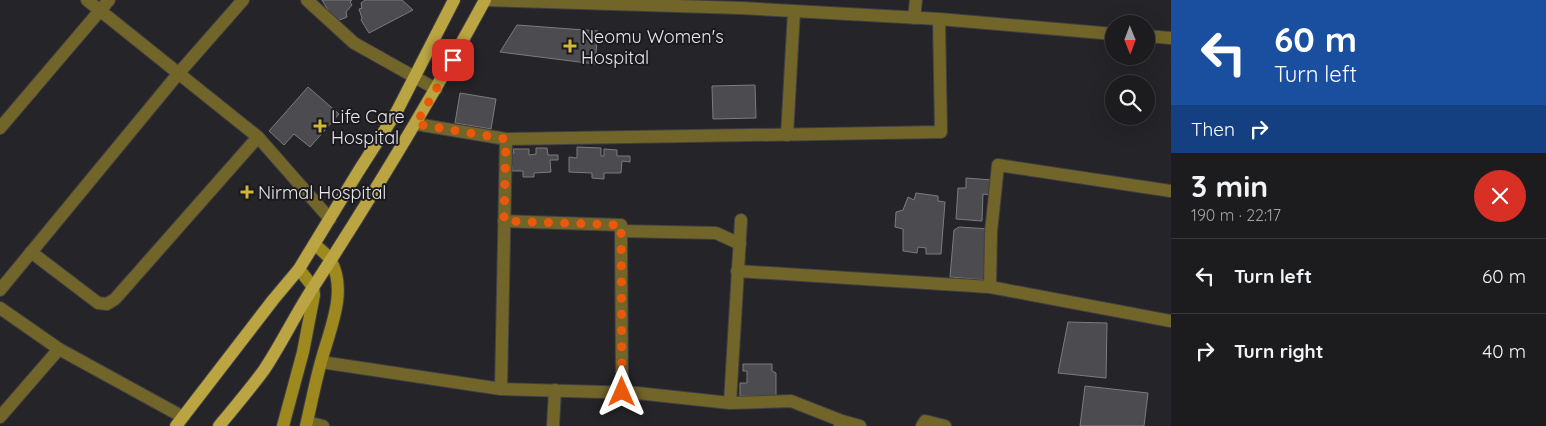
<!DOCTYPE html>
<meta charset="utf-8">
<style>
body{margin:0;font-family:Quicksand,sans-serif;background:#29282b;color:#f1f3f6;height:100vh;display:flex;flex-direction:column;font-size:19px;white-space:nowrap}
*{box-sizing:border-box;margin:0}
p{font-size:16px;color:#a0a1a4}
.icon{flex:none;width:28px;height:28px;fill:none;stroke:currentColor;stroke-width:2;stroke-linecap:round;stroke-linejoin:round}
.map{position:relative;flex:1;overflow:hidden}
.details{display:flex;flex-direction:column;background:#1c1b1e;width:375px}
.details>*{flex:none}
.hud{background:#1a4fa0;color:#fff;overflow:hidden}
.needle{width:32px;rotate:179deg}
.controls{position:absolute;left:1105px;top:15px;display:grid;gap:10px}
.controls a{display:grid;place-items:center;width:50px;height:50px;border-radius:50%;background:#1c1b1e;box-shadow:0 5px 20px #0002,0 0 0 1px #3a393c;font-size:25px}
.pin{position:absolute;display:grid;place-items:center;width:42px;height:42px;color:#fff;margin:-21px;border-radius:10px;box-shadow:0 2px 8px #0006}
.me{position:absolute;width:55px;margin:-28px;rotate:0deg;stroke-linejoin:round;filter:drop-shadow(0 0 4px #0008)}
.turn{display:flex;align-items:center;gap:18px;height:105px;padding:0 20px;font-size:22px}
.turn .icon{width:65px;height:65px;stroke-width:2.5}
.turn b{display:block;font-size:35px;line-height:42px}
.then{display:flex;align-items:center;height:48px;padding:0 20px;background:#0003;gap:10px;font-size:19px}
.round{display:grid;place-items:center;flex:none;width:52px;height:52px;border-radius:26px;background:#29282b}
.head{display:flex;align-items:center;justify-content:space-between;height:85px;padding:0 20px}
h1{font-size:30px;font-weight:700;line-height:38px}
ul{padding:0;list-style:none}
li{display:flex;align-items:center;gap:15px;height:75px;padding:0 20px;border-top:1px solid #3a393c}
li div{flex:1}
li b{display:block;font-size:19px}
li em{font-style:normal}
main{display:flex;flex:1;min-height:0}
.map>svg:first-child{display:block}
.building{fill:#4c4b4f;stroke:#7c7b80}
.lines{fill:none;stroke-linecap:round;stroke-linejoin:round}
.minor-casing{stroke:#403f43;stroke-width:14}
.tertiary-casing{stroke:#403f43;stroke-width:14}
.secondary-casing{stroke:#403f43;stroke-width:14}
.primary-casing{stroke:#403f43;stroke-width:14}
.minor{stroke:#72652a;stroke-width:12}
.tertiary{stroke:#72652a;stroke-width:12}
.secondary{stroke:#9e891e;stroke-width:12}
.primary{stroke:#baa542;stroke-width:12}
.route{stroke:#ea580c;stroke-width:9;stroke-dasharray:0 16.2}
.poi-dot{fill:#d1b736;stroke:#1b1a1e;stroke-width:2}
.labels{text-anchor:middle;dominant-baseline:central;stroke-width:4;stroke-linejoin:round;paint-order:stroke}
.poi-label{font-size:18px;fill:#e8e8ea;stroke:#1b1a1e;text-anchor:start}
</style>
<main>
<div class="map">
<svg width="1171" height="426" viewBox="0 0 1171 426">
<rect width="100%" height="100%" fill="#252428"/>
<g class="building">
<path d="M322,0H352L350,2L352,5L346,12L347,17L335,22Z"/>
<path d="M365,0H402L413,10L369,33L361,20L362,18L359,9L362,8L361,3Z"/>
<path d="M517,25L598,31L595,64L500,52Z"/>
<path d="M755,85L756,118L713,119L712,86Z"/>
<path d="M308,87L339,114L310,147L294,134L284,145L269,131Z"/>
<path d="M460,93L496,99L491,129L455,123Z"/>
<path d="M577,147L601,148V156H604V149L617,150V156H630V162L622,161L621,173H604V179L592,178V173L569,172V157L577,158Z"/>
<path d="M536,148H547L548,155H558V160H550L551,172L534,173V177H523V171H512V166H507V153H514L513,149H529V155L536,154Z"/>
<path d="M966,178L992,180L991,195L983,194L982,221L956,219L958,188H966Z"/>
<path d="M916,193L938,196V201L945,202L941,254H926V248L918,247L917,253L903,251V229L895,227L896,212L903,210L908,197L914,200Z"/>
<path d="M959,227L990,229L985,280L950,277L954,230Z"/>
<path d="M1068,322L1107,323L1106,378L1058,373Z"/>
<path d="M743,364H772V371L776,373V396H740V383H747V371H743Z"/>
<path d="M1085,386L1148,393L1144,426H1080Z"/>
</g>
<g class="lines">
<g class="minor-casing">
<g id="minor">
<path d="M87,0L258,137L330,219"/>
<path d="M307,0L354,43L436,89"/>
<path d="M914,18L916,0"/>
<path d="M416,124L506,139L941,132L939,19"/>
<path d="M0,128L109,0"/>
<path d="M787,135L794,11"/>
<path d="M504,221L621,225L622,392"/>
<path d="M621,231L716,233L740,244"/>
<path d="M31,252L98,303L107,304L115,299L258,137"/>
<path d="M737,271L990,287L1171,321"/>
<path d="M990,287L991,232L998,165L1171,191"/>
<path d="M0,290L178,74L243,0"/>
<path d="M0,308L59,349L183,417"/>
<path d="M321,362L501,389L637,393L730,403L791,401L842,421"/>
<path d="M501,389L506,139"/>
<path d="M730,403L741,220"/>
<path d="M0,417L59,349"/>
<path d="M307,422L323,426"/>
<path d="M553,426L555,390"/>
<path d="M840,426L842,421L860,426"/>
<path d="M922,426L925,421L945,426"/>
</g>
</g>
<g class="tertiary-casing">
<g id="tertiary">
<path d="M485,0L741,8L939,19L1114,34"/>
<path d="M1146,36L1171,38"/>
</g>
</g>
<g class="secondary-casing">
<g id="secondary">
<path d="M283,426L303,352L314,295L313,287L299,269"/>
<path d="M306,426C311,405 315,383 321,362C329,331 348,292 331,261C328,255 320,249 315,245"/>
</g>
</g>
<g class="primary-casing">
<g id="primary">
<path d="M176,426L273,300L299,269L358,172L397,111L454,0"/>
<path d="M219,426C234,408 250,389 264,370C282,343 296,313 314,286C375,192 432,98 485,0"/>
</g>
</g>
<use href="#minor" class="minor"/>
<use href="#tertiary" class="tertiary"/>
<use href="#secondary" class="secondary"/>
<use href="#primary" class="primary"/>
</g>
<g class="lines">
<path class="route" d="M453,60L416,124L506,139L504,221L621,225L622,392"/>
</g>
<g class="poi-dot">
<path d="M567.5 38.5h5v5h5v5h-5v5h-5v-5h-5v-5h5z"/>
<path d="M317.5 118.5h5v5h5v5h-5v5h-5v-5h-5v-5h5z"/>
<path d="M244.5 184.5h5v5h5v5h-5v5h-5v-5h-5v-5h5z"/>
</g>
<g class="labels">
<g class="poi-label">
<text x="581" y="36">Neomu Women's<tspan x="581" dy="21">Hospital</tspan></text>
<text x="331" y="116">Life Care<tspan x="331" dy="21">Hospital</tspan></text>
<text x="258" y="192">Nirmal Hospital</text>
</g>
</g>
</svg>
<div class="controls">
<a><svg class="needle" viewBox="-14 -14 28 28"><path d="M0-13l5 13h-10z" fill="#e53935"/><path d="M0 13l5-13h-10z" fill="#a0a1a4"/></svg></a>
<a><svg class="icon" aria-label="search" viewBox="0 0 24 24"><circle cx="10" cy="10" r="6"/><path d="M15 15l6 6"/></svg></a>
</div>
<div class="pin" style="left:453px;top:60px;background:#d93025"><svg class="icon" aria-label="arrive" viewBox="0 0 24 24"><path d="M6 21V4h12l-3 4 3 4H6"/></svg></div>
<svg class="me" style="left:622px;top:392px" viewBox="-20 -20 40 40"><path d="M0-17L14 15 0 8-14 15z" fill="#ea580c" stroke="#fff" stroke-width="4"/></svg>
</div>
<section class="details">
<div class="hud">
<div class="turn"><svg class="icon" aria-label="left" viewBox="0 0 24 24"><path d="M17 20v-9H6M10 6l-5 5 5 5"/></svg><div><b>60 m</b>Turn left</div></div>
<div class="then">Then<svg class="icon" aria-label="right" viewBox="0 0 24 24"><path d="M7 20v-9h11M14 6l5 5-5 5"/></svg></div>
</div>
<div class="head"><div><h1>3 min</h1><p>190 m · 22:17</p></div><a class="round" style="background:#d93025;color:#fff"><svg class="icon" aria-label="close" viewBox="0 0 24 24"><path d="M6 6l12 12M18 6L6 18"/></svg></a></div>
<ul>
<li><svg class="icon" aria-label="left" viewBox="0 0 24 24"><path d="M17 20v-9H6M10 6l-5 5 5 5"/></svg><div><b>Turn left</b></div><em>60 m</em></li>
<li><svg class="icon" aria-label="right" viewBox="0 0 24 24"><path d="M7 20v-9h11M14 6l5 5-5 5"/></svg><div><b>Turn right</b></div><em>40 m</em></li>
</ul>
</section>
</main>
